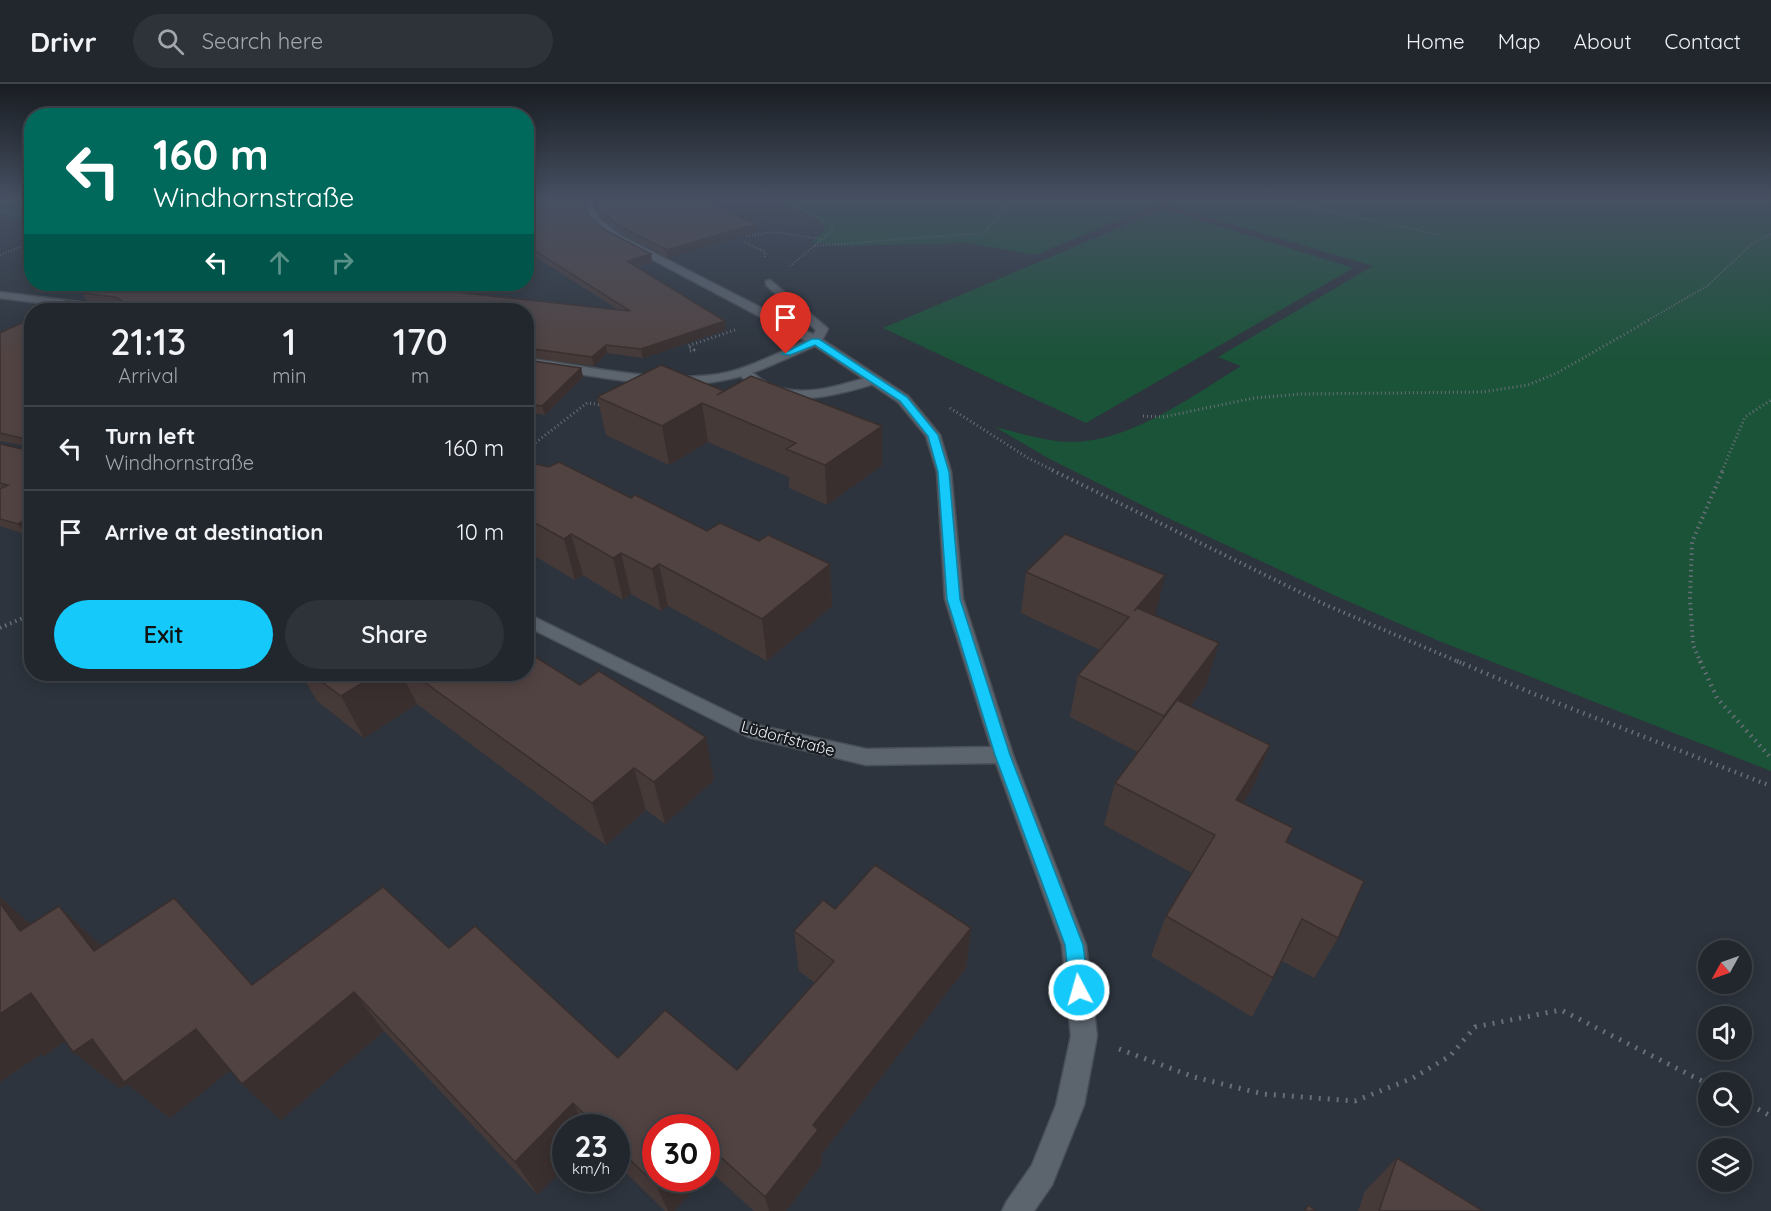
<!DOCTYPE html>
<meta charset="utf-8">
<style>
body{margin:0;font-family:Quicksand,sans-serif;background:#2e333a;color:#f1f3f6;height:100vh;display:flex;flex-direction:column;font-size:22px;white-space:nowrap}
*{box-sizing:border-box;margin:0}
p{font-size:20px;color:#a2a5aa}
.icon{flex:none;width:33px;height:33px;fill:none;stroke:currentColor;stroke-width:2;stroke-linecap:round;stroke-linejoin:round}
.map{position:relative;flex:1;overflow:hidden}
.side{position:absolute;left:24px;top:219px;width:510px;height:378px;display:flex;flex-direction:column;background:#22272e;border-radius:24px;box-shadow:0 3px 15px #0003,0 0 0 2px #3f444a}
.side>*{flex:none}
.hud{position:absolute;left:24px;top:24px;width:510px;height:183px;border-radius:24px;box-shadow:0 3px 15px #0003,0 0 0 2px #3f444a;background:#00695c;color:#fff;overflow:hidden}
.needle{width:39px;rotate:230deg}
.buttons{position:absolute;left:1698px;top:856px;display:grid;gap:12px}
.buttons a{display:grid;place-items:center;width:54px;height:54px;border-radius:50%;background:#22272e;box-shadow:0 3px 15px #0003,0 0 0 2px #3f444a;font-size:30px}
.speed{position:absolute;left:552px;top:1030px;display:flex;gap:12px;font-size:30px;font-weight:700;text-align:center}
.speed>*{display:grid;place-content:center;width:78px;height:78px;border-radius:50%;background:#22272e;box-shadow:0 3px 15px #0003,0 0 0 2px #3f444a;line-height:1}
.speed small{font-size:15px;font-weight:400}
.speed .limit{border:9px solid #d22;background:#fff;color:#111}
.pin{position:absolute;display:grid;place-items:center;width:51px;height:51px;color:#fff;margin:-62px -26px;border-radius:50% 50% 50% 0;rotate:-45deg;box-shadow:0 0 6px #0007}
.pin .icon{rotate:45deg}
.me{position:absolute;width:66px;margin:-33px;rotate:354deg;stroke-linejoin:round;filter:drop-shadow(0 0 4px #0008)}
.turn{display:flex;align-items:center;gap:21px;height:126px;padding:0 30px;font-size:27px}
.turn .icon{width:78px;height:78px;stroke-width:2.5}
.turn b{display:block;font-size:42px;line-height:51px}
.lanes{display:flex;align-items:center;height:57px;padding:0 30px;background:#0003;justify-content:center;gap:30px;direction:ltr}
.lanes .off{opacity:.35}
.eta{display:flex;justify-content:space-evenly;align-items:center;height:102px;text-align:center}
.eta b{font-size:36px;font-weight:600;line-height:42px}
.primary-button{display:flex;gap:12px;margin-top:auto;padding:12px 30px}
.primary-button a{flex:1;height:69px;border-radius:36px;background:#15cafb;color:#111;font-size:24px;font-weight:600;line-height:69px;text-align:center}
.primary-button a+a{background:#2e333a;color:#f1f3f6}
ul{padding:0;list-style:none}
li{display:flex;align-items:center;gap:18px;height:84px;padding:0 30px;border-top:2px solid #3f444a}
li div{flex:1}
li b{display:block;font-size:22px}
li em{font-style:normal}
header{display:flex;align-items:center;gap:36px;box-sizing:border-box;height:84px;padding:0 30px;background:#22272e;border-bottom:2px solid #3f444a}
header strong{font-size:28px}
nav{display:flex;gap:33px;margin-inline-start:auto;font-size:21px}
.search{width:420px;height:54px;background:#2e333a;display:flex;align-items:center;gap:15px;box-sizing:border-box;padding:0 21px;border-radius:33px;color:#a2a5aa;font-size:22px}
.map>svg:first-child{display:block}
.green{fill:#1b5339}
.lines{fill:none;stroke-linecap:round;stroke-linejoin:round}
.lane-casing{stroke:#494f56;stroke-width:3}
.street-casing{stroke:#494f56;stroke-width:3}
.path-far4{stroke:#696f77;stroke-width:2;stroke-dasharray:1 2;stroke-linecap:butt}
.path-far3{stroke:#696f77;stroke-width:3;stroke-dasharray:1 3;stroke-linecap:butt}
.path-far2{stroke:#696f77;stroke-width:4;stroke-dasharray:1.5 4;stroke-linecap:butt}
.path-far1{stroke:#696f77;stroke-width:4.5;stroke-dasharray:1.5 5;stroke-linecap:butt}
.path{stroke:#696f77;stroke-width:5;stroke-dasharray:2 7;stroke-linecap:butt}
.lane{fill:#5c646e;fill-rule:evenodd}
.street{fill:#5c646e;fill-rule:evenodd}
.wall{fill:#463a39}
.shaded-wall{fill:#392f2e}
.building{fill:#514342;stroke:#392f2e;stroke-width:1.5}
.route{fill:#15cafb;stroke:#0e83a3;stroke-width:1.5}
.labels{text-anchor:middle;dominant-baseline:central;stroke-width:4.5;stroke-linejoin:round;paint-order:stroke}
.street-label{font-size:16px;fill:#eaeff5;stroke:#181c20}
</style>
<header>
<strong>Drivr</strong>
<div class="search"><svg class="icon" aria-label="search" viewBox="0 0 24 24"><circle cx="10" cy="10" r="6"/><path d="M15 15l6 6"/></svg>Search here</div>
<nav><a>Home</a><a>Map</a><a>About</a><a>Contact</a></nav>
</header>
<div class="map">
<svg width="1771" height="1127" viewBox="0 0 1771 1127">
<rect width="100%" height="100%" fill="#2d343d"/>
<g class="green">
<path d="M0,116H31V137L0,132Z"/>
<path d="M777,116H1771V687L1439,557L1336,512L1168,434L1048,374L995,343C1024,350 1056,361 1086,357C1139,351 1196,310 1241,282L1218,273L1373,182L1160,119L1035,171L969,159L843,162L811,158L825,146L819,135Z"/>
<path d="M1164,125L1353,184L1086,339L883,244Z"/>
</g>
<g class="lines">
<g class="lane-casing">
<g id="lane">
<path d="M770,196L826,243L828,245L820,260H812L810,257L816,246L766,201V197Z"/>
<path d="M743,284C754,287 760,297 771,301C806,315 842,300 876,291L882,295L880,298C836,312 773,330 737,288Z"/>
</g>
</g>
<g class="street-casing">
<g id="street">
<path d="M582,116H591L598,134L621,152L820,254L908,312L940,351L951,388L963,515L1013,671L1086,861L1097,952L1084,1021L1052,1101L1034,1127H1002L1007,1117L1032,1081L1056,1021L1071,952L1062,861L996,679L866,681L748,653L526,542V529L753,640L866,665L991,663L945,515L937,388L926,352L898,318L815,262C787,274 759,289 729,295C664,310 591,290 526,282V274C587,282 670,302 729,288C756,281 781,267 806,257L608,152L592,138Z"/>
<path d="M0,208L119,223L125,226H96L0,214Z"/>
</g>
</g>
<g class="path-far4">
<path d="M789,116L798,124L833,141L832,147L790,182"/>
<path d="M1275,116L1441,151"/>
<path d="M0,127L32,134"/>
<path d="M746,152L774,148L822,155"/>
<path d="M744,158L765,168V173"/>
<path d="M814,162L984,149L1011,116"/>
<path d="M0,171L32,158"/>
<path d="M1648,236L1707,202L1752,160L1771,150"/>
</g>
<g class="path-far3">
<path d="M690,267L694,266L688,262L735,246"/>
<path d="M950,324L1028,374L1055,387"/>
<path d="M1143,332L1163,333L1254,314L1301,310L1482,308L1528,301L1557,289L1651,235"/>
<path d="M526,366L587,319L603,321"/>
<path d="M1722,387L1745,333L1771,316"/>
</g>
<g class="path-far2">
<path d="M1052,386L1326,521L1461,579"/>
<path d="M0,544L32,530"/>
<path d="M1701,579L1693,561L1690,515L1692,458L1723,386"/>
</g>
<g class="path-far1">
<path d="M1457,577L1534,610L1771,702"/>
<path d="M1700,577L1717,614L1771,674"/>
</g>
<g class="path">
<path d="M1119,965L1194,993L1263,1010L1355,1017L1413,994L1450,972L1475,943L1561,926L1708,1000"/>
<path d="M1742,1017L1771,1032"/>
</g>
<use href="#lane" class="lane"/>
<use href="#street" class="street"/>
</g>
<g class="wall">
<path d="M526,116L589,132L605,146L651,170L652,178L636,183L726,246L643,274L607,269L594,282L526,273V226L91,220L109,219L87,217L82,209L617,225L526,167Z"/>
<path d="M593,116H706L755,140L756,148L668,174L622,150L600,133Z"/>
<path d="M32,234V446L25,450L0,442V360L27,366V362L0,357V249Z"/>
<path d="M526,276L581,284L583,293L545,331L526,328Z"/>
<path d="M724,307L882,342V381L827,421L789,404V393L708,358L669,381L606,351L597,313Z"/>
<path d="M526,378L631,414L707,447L759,457L830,480L832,522L767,577L668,522L661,527L631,510L623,516L583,491L575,496L533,471L526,475Z"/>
<path d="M1026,488L1155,531L1206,601L1190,623L1270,661L1253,703L1243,719L1286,758L1338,854L1314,894L1282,877L1252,933L1151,872L1166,832L1192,789L1104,741L1115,699L1138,668L1070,633L1078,591L1100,566L1021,529Z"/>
<path d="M301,590H526L714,696L665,740L646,726L606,761L417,620L364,654L317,617Z"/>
<path d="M0,813L30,840L101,862L253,901L449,864L618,974L737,986L815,899L799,887L794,847L835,825L971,844L966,884L821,1071L822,1080L786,1127H754L709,1086L706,1089V1044H656L675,1127H665L616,1079V1044H566L538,1111L384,947L281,1036L242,1000L230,986L170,1034L127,1000L121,1005L73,968L65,957L44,972L41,970L0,998Z"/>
<path d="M1397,1074L1483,1127H1358L1365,1107Z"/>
</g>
<g class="shaded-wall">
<path d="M755,140L756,148L668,174L667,166Z"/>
<path d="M651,170L652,178L628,185L627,177Z"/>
<path d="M725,237L726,246L643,274L641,265Z"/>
<path d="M606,261L607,269L594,282L592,273Z"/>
<path d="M581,284L583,293L545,331L542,322Z"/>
<path d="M702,319L708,358L669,381L662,342Z"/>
<path d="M882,342V381L827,421L825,381Z"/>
<path d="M26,435L32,443V446L25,450L18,440Z"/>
<path d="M526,450L533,471L526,475Z"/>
<path d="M571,450L583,491L575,496L564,455Z"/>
<path d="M621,469L631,510L623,516L613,474Z"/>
<path d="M659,480L668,522L661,527L652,485Z"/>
<path d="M830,480L832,522L767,577L762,535Z"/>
<path d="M1165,491L1155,533L1134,527Z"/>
<path d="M1219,559L1206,601L1152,675L1164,632Z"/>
<path d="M377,590H402L417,620L364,654L341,612Z"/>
<path d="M706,653L714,696L665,740L654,698Z"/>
<path d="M1270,661L1253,703L1220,758L1236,716Z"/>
<path d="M634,684L646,726L606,761L592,719Z"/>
<path d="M0,813L37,846L20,847L0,819Z"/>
<path d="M59,822L102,863L94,867Z"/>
<path d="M971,844L966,884L821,1071L822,1080L786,1127H769L765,1113L813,1041Z"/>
<path d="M354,908L384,947L281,1036L242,1000Z"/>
<path d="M31,909L79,947L44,972L41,970L0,998V930Z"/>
<path d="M196,945L236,982L170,1034L127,1000L121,1005L73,968L92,955Z"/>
<path d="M573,1019L586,1044H566V1082L538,1111L515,1078Z"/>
<path d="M706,1078L709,1086L706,1089Z"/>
<path d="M661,1095H702L675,1127H668L656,1101Z"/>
</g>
<g class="building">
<path d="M526,116H583L589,132L605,146L651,170L627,177L725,237L641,265L606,261L592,273L526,264V226H46L66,217L91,220L122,219L121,216L115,213L82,209L101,200H381L630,227L526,161Z"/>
<path d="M595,116H706L755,140L667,166L621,143L598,125Z"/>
<path d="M32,234V437L26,435L18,440L0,435V405L8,401L0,399V360L27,366L26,355L0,349V249Z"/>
<path d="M526,276L581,284L542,322L526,320Z"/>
<path d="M661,281L724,307L717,311L751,292L882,342L825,381L786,365L796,359L702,319L662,342L597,313Z"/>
<path d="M526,378L549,383L559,378L631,414L635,411L707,447L720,439L759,457L768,451L830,480L762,535L659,480L652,485L621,469L613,474L571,450L564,455L526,434Z"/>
<path d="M1065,450L1165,491L1134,527L1137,524L1219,559L1164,632L1078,591L1129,533L1026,488Z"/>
<path d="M526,567L580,601L599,587L706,653L654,698L634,684L592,719L413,590H526Z"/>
<path d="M311,590H377L341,612Z"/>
<path d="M1177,616L1270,661L1236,716L1293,744L1286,758L1364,797L1338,854L1302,835L1273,894L1166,832L1215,751L1115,699Z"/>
<path d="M875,781L971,844L813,1041L818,1046L765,1113L706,1060V1044H656V1095H661L656,1101L616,1062V1044H598L573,1019L515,1078L354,908L242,1000L196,945L124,998L92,955L73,968L31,909L0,930V819L20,847L59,822L94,867L174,814L252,901L383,803L449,864L475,842L618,974L665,926L737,986L834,877L794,847L823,816L835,825Z"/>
<path d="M1397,1074L1483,1127H1379Z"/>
<path d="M1308,1121L1316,1127H1305Z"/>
</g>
<linearGradient id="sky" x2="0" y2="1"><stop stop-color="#191d22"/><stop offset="0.42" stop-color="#465062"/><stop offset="1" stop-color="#465062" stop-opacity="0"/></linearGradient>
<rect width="1771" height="274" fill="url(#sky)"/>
<path class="route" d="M812,255H819L907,313L938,351L949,388L960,515L1010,671L1083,861L1089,906L1086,913L1079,915L1072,913L1070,906L1065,861L995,671L947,515L938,388L928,352L900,317L815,261L790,271L782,270Z"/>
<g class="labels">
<g class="street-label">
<text transform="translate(788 654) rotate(15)">Lüdorfstraße</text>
</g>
</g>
</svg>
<div class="buttons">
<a><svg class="needle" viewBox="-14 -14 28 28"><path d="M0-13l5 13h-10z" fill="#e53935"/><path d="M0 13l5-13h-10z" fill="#a2a5aa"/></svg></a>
<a><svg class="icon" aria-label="sound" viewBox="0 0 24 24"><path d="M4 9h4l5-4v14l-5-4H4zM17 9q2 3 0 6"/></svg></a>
<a><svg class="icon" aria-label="search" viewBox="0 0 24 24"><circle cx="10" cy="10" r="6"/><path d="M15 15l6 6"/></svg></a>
<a><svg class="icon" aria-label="layers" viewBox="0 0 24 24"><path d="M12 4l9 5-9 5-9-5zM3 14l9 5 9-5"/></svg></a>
</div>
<div class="speed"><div>23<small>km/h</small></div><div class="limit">30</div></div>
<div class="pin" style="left:786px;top:270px;background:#d93025"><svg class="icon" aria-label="arrive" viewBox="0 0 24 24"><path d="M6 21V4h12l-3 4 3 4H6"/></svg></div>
<svg class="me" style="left:1079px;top:906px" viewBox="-20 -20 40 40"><circle r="17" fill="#15cafb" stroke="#fff" stroke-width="3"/><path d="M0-11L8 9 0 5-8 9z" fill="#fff"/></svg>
<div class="hud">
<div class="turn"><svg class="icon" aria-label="left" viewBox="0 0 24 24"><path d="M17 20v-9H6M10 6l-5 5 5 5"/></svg><div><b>160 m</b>Windhornstraße</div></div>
<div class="lanes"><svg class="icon" aria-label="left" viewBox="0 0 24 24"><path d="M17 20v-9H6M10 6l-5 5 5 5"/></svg><svg class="icon off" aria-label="ahead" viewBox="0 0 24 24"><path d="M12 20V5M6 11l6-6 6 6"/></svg><svg class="icon off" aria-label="right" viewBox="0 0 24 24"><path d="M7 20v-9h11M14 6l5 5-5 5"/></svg></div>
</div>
<section class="side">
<div class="eta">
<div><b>21:13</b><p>Arrival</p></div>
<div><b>1</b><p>min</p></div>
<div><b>170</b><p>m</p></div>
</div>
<ul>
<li><svg class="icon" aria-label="left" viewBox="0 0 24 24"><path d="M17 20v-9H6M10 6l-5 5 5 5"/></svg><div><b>Turn left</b><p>Windhornstraße</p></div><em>160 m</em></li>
<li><svg class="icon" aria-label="arrive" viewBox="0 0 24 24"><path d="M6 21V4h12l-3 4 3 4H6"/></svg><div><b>Arrive at destination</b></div><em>10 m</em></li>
</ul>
<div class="primary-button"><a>Exit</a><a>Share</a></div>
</section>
</div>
